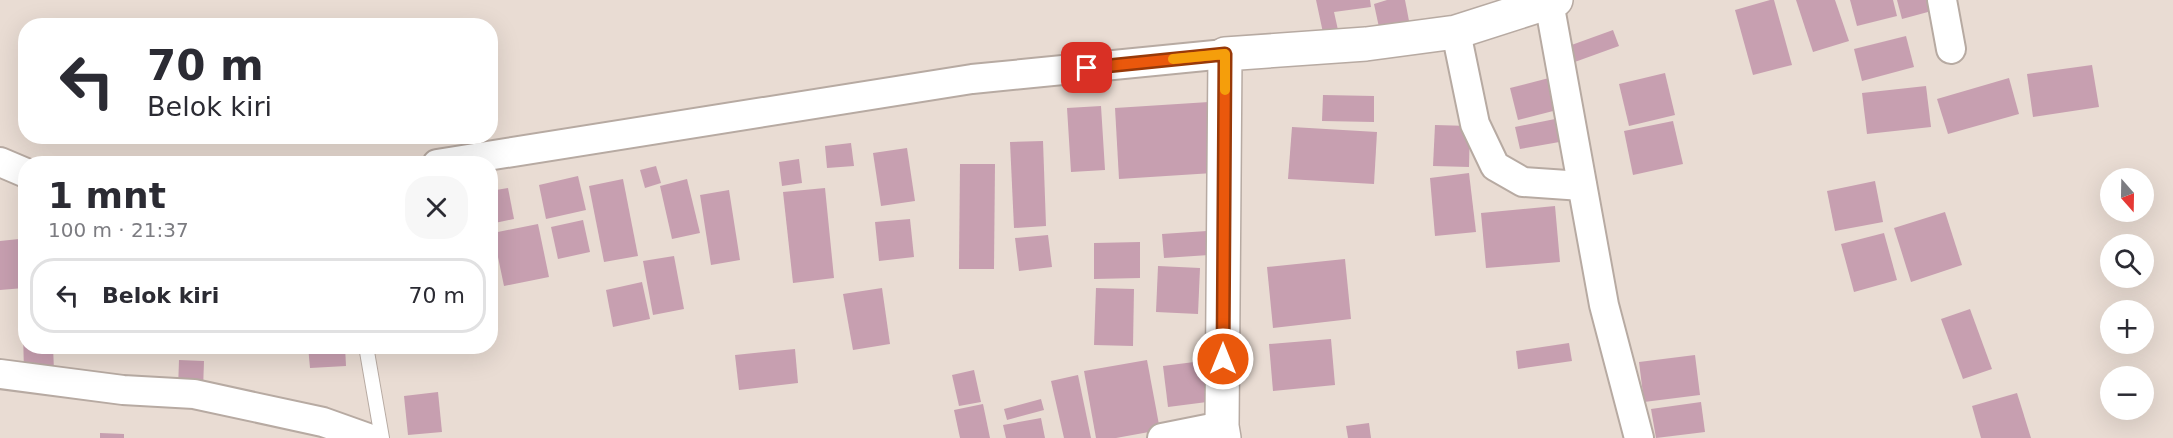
<!DOCTYPE html>
<html lang="id">
<meta charset="utf-8">
<style>
body{margin:0;font-family:"DejaVu Sans",sans-serif;background:#f7f7f7;color:#2b2b33;height:100vh;display:flex;flex-direction:column;font-size:22px;white-space:nowrap}
*{box-sizing:border-box;margin:0}
p{font-size:20px;color:#7c7c81}
.icon{flex:none;width:33px;height:33px;fill:none;stroke:currentColor;stroke-width:2;stroke-linecap:round;stroke-linejoin:round}
.map{position:relative;flex:1;overflow:hidden}
.details{position:absolute;left:18px;top:156px;width:480px;height:198px;display:flex;flex-direction:column;background:#fff;border-radius:24px;box-shadow:0 6px 24px #0002}
.details>*{flex:none}
.guide{position:absolute;left:18px;top:18px;width:480px;height:126px;border-radius:24px;box-shadow:0 6px 24px #0002;background:#fff;color:#2b2b33;overflow:hidden}
.needle{width:39px;rotate:160deg}
.buttons{position:absolute;left:2100px;top:168px;display:grid;gap:12px}
.buttons a{display:grid;place-items:center;width:54px;height:54px;border-radius:50%;background:#fff;box-shadow:0 6px 24px #0002;font-size:30px}
.pin{position:absolute;display:grid;place-items:center;width:51px;height:51px;color:#fff;margin:-26px;border-radius:12px;box-shadow:0 3px 9px #0006}
.me{position:absolute;width:66px;margin:-33px;rotate:0deg;stroke-linejoin:round;filter:drop-shadow(0 0 4px #0008)}
.turn{display:flex;align-items:center;gap:21px;height:126px;padding:0 30px;font-size:27px}
.turn .icon{width:78px;height:78px;stroke-width:2.5}
.turn b{display:block;font-size:42px;line-height:51px}
.round{display:grid;place-items:center;flex:none;width:63px;height:63px;border-radius:24px;background:#f7f7f7}
.overview{display:flex;align-items:center;justify-content:space-between;height:102px;padding:0 30px}
h1{font-size:36px;font-weight:800;line-height:45px}
ul{padding:0;list-style:none}
li{display:flex;align-items:center;gap:18px;height:75px;margin:0 12px 9px;padding:0 18px;border:3px solid #e1e1e2;border-radius:24px}
li div{flex:1}
li b{display:block;font-size:22px}
li em{font-style:normal}
.map>svg:first-child{display:block}
.building{fill:#c79fb0}
.lines{fill:none;stroke-linecap:round;stroke-linejoin:round}
.service-casing{stroke:#b7aaa2;stroke-width:16}
.minor-casing{stroke:#b7aaa2;stroke-width:32}
.secondary-casing{stroke:#b7aaa2;stroke-width:36}
.service{stroke:#fff;stroke-width:14}
.minor{stroke:#fff;stroke-width:28}
.secondary{stroke:#fff;stroke-width:33}
.route-casing{stroke:#983908;stroke-width:15}
.route{stroke:#ea580c;stroke-width:10}
.slow{stroke:#f59e0b;stroke-width:10}
</style>
<div class="map">
<svg width="2173" height="438" viewBox="0 0 2173 438">
<rect width="100%" height="100%" fill="#e9dcd3"/>
<g class="building">
<path d="M1316,0H1370L1371,7L1334,12L1340,39L1325,42Z"/>
<path d="M1387,0H1405L1410,26L1380,32L1374,4Z"/>
<path d="M1770,0H1774L1792,65L1753,75L1735,10Z"/>
<path d="M1796,0H1835L1849,41L1813,52Z"/>
<path d="M1850,0H1893L1897,16L1857,26Z"/>
<path d="M1897,0H1936L1939,9L1902,19Z"/>
<path d="M1613,30L1619,46L1572,63L1566,47Z"/>
<path d="M1906,36L1914,67L1862,81L1854,49Z"/>
<path d="M2092,65L2099,107L2033,117L2027,74Z"/>
<path d="M1665,73L1675,115L1629,126L1619,84Z"/>
<path d="M1549,78L1557,110L1518,120L1510,88Z"/>
<path d="M2009,78L2019,114L1948,134L1937,99Z"/>
<path d="M1926,86L1931,127L1867,134L1862,93Z"/>
<path d="M1323,95L1374,96V122L1322,121Z"/>
<path d="M1209,102L1213,173L1119,179L1115,108Z"/>
<path d="M1101,106L1105,170L1071,172L1067,108Z"/>
<path d="M1560,118L1565,141L1520,149L1515,127Z"/>
<path d="M1673,121L1683,164L1633,175L1624,131Z"/>
<path d="M1435,125L1470,126L1469,167L1433,166Z"/>
<path d="M1292,127L1377,132L1374,184L1288,179Z"/>
<path d="M1043,141L1046,226L1014,228L1010,142Z"/>
<path d="M851,143L854,166L827,168L825,146Z"/>
<path d="M907,148L915,201L881,206L873,153Z"/>
<path d="M799,159L802,183L782,186L779,162Z"/>
<path d="M960,164H995L994,269H959Z"/>
<path d="M656,166L661,183L645,188L640,170Z"/>
<path d="M1469,173L1476,232L1435,236L1430,178Z"/>
<path d="M578,176L586,210L546,219L539,185Z"/>
<path d="M623,179L638,256L604,262L589,186Z"/>
<path d="M687,179L700,233L672,239L660,186Z"/>
<path d="M1875,181L1883,222L1835,231L1827,191Z"/>
<path d="M508,188L514,219L490,224V191Z"/>
<path d="M825,188L834,278L793,283L783,192Z"/>
<path d="M729,190L740,260L711,265L700,195Z"/>
<path d="M1555,206L1560,262L1486,268L1481,213Z"/>
<path d="M1945,212L1962,265L1911,282L1894,228Z"/>
<path d="M910,219L914,257L879,261L875,222Z"/>
<path d="M583,220L590,252L558,259L551,227Z"/>
<path d="M538,224L549,277L504,286L493,233Z"/>
<path d="M1207,231L1209,255L1164,258L1162,234Z"/>
<path d="M1884,233L1897,280L1854,292L1841,244Z"/>
<path d="M1048,235L1052,267L1019,271L1015,238Z"/>
<path d="M19,239L24,288L0,290V241Z"/>
<path d="M1140,242V278L1094,279V243Z"/>
<path d="M674,256L684,309L653,315L643,261Z"/>
<path d="M1345,259L1351,319L1273,328L1267,267Z"/>
<path d="M1158,266L1200,268L1198,314L1156,312Z"/>
<path d="M642,282L650,319L613,327L606,290Z"/>
<path d="M882,288L890,344L853,350L843,294Z"/>
<path d="M1096,288L1134,289L1133,346L1094,345Z"/>
<path d="M22,292H26V346H53L54,371L24,372Z"/>
<path d="M1970,309L1992,369L1963,379L1941,319Z"/>
<path d="M1331,339L1335,385L1273,391L1269,344Z"/>
<path d="M1569,343L1572,361L1518,369L1516,351Z"/>
<path d="M308,346H345L346,366L310,368Z"/>
<path d="M795,349L798,383L739,390L735,355Z"/>
<path d="M1695,355L1700,395L1644,402L1639,362Z"/>
<path d="M179,360L204,361L203,390L178,389Z"/>
<path d="M1147,360L1160,430L1116,438H1096L1084,371Z"/>
<path d="M1202,361L1207,402L1168,407L1163,366Z"/>
<path d="M974,370L981,402L959,406L952,375Z"/>
<path d="M1078,375L1091,438H1064L1051,381Z"/>
<path d="M438,392L442,432L408,435L404,396Z"/>
<path d="M2017,393L2031,438H1981L1972,406Z"/>
<path d="M1041,399L1044,410L1007,420L1004,409Z"/>
<path d="M1701,402L1705,432L1656,438L1651,409Z"/>
<path d="M983,404L990,438H960L954,410Z"/>
<path d="M1041,418L1045,438H1006L1003,425Z"/>
<path d="M1369,423L1371,438H1348L1346,426Z"/>
<path d="M100,433L124,434V438H100Z"/>
</g>
<g class="lines">
<g class="service-casing">
<path id="service" d="M366,346L382,438"/>
</g>
<g class="minor-casing">
<g id="minor">
<path d="M1942,0L1951,49"/>
<path d="M1549,2L1604,305L1639,438"/>
<path d="M1456,32L1475,124L1495,166L1523,182L1582,186"/>
<path d="M0,162L26,173"/>
<path d="M437,164L972,79L1225,54"/>
<path d="M0,374L123,390L194,394L323,422L368,438"/>
<path d="M1162,438L1222,426"/>
</g>
</g>
<g class="secondary-casing">
<path id="secondary" d="M1224,438L1222,426L1225,54L1366,44L1456,32L1556,0"/>
</g>
<use href="#service" class="service"/>
<use href="#minor" class="minor"/>
<use href="#secondary" class="secondary"/>
</g>
<g class="lines">
<g class="route-casing">
<path id="route" d="M1087,68L1225,54L1223,359"/>
</g>
<use href="#route" class="route"/>
<path class="slow" d="M1173,59L1225,54V90"/>
</g>
</svg>
<div class="buttons">
<a><svg class="needle" viewBox="-14 -14 28 28"><path d="M0-13l5 13h-10z" fill="#e53935"/><path d="M0 13l5-13h-10z" fill="#7c7c81"/></svg></a>
<a><svg class="icon" aria-label="search" viewBox="0 0 24 24"><circle cx="10" cy="10" r="6"/><path d="M15 15l6 6"/></svg></a>
<a>+</a>
<a>−</a>
</div>
<div class="pin" style="left:1087px;top:68px;background:#d93025"><svg class="icon" aria-label="arrive" viewBox="0 0 24 24"><path d="M6 21V4h12l-3 4 3 4H6"/></svg></div>
<svg class="me" style="left:1223px;top:359px" viewBox="-20 -20 40 40"><circle r="17" fill="#ea580c" stroke="#fff" stroke-width="3"/><path d="M0-11L8 9 0 5-8 9z" fill="#fff"/></svg>
<div class="guide">
<div class="turn"><svg class="icon" aria-label="left" viewBox="0 0 24 24"><path d="M17 20v-9H6M10 6l-5 5 5 5"/></svg><div><b>70 m</b>Belok kiri</div></div>
</div>
<section class="details">
<div class="overview"><div><h1>1 mnt</h1><p>100 m · 21:37</p></div><a class="round"><svg class="icon" aria-label="close" viewBox="0 0 24 24"><path d="M6 6l12 12M18 6L6 18"/></svg></a></div>
<ul>
<li><svg class="icon" aria-label="left" viewBox="0 0 24 24"><path d="M17 20v-9H6M10 6l-5 5 5 5"/></svg><div><b>Belok kiri</b></div><em>70 m</em></li>
</ul>
</section>
</div>
